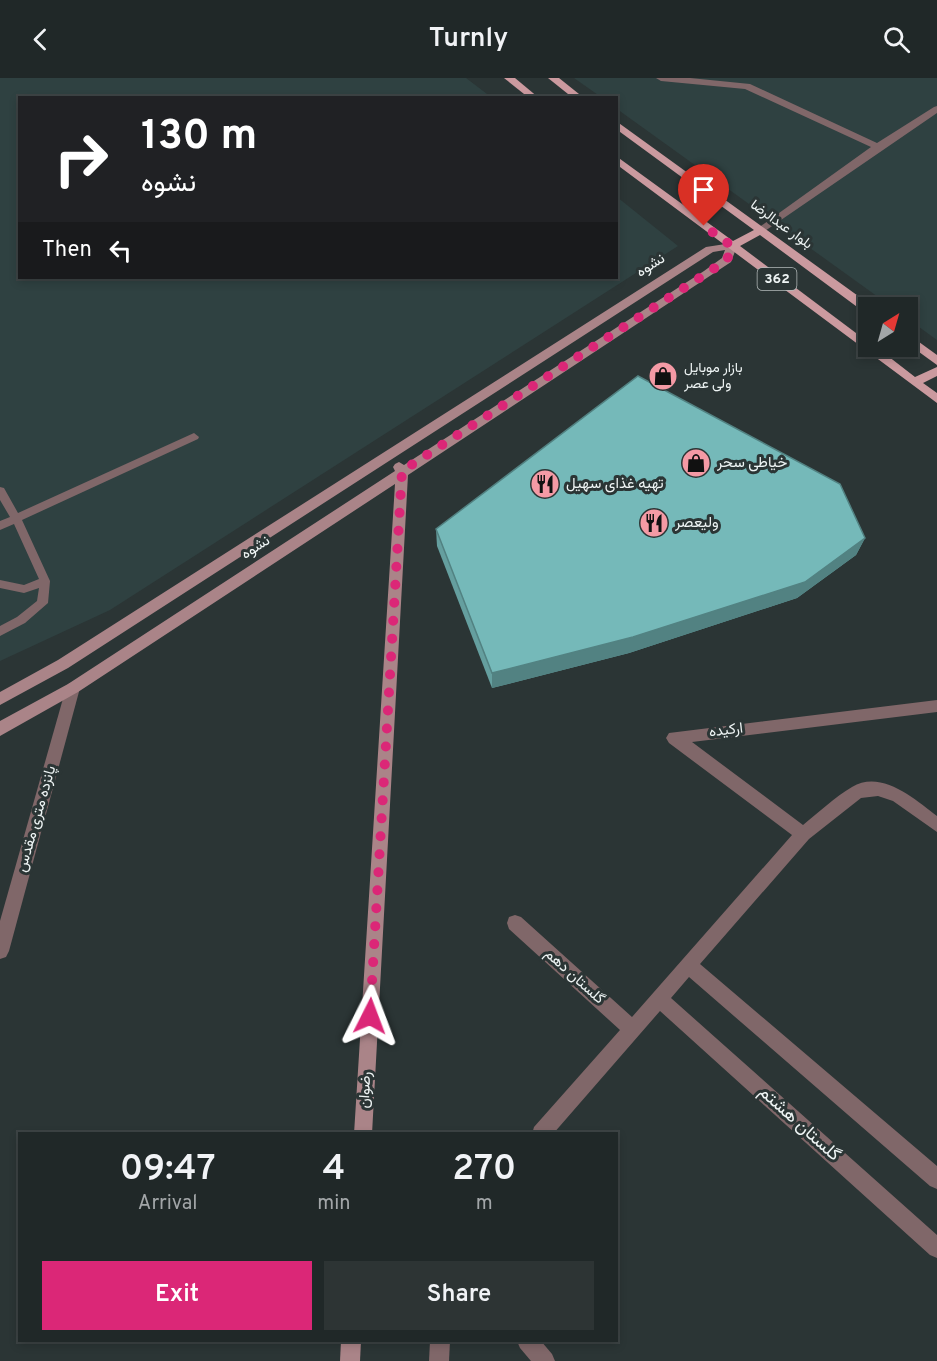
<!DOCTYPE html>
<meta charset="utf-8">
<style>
body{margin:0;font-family:Overpass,Vazirmatn,sans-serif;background:#2d3434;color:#f1f3f6;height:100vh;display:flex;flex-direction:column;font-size:22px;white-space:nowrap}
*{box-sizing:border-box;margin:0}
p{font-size:20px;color:#a2a6a8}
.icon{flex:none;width:33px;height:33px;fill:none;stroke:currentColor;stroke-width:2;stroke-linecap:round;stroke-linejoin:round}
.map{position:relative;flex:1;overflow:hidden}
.sheet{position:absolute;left:18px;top:1054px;width:600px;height:210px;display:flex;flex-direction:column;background:#202828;border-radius:0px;box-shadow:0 3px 9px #0003,0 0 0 2px #3d4445}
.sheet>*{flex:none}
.top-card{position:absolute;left:18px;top:18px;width:600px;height:183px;border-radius:0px;box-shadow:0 3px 9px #0003,0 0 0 2px #3d4445;background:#202124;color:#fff;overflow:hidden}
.needle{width:39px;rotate:37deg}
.controls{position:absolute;left:858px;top:219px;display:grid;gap:12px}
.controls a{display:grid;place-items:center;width:60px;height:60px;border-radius:0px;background:#202828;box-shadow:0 3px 9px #0003,0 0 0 2px #3d4445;font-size:30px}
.pin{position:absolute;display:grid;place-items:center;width:51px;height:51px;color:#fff;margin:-62px -26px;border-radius:50% 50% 50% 0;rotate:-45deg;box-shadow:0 0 6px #0007}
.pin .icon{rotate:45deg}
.me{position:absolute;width:66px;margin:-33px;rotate:3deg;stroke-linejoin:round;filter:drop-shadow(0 0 4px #0008)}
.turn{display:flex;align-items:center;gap:21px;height:126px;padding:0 24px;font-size:27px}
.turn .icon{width:78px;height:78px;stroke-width:2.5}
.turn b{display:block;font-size:42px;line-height:51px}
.then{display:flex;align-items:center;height:57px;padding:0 24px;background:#0003;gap:12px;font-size:22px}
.eta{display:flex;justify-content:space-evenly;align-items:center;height:102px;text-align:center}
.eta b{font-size:36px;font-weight:600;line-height:42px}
.action{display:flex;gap:12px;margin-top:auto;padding:12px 24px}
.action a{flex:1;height:69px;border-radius:0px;background:#db2777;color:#fff;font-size:24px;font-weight:600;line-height:69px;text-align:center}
.action a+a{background:#2d3434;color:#f1f3f6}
header{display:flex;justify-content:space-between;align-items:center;height:78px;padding:0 24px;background:#202828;font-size:27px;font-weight:600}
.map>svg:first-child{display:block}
.built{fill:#2f4141}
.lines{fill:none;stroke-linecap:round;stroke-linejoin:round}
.service{fill:#806769;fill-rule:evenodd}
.minor{fill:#806769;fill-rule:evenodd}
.secondary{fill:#aa8488;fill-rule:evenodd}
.primary{fill:#cb9a9f;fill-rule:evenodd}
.wall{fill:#659f9f}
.shaded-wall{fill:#528282}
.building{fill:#75b9b9;stroke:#528282;stroke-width:1.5}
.route{stroke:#db2777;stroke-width:10;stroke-dasharray:0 18}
.labels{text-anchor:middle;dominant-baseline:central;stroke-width:6;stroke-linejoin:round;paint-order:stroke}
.far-street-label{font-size:14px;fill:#eef4f4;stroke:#2b3535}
.shield{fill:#2b3535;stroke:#b4bbbb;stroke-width:1.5}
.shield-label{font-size:14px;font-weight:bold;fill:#eef4f4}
.far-poi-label{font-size:14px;fill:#eef4f4;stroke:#2b3535;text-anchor:start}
.street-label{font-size:15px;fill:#eef4f4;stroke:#2b3535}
.poi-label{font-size:15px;fill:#eef4f4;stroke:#2b3535;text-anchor:start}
.near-street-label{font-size:18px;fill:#eef4f4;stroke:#2b3535}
</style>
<header><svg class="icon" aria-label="back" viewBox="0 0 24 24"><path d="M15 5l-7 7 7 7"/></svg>Turnly<svg class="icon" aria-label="search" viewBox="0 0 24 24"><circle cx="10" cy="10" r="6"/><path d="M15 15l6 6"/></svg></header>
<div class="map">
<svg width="937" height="1283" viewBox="0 0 937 1283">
<rect width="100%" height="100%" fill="#2b3535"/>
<g class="built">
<path d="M0,0H466L491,19L20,20V200H616L617,119L678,168L110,532L0,583Z"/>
<path d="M574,0H937V262L908,241V230L892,229L617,31L616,20L601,19Z"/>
</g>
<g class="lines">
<path class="service" d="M194,355L199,359L198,361L22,442L50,503L48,525L25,545L0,558V548L17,539L37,523L39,510L24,515L0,510V502L24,507L39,501L14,446L0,452V443L10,439L0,422V409L4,410L18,435Z"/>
<g class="minor">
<path d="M656,0H690L750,6L877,65L934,29L937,28V35L762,155L757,152L758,150L871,69L745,11L661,3Z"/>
<path d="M73,604L78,606L80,610L9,873L6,879L0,881V843L66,610L68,606Z"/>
<path d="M937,622V634L692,664L803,747C819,734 835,719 852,709C881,691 915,721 937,738V754L893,723L878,718L861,720L809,761L700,886L937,1088V1111L930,1108L689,899L671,920L937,1157V1180L930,1177L660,933L553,1056H532L534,1049L620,952L509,851L507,845L509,839L515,837L521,839L632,939L792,757L669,665L666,660L669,655Z"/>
<path d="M430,1263H450L449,1283H429Z"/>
<path d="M517,1263H541L552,1276L555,1283H531L520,1270Z"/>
</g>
<g class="secondary">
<path d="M732,165L737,168L731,184L408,397L372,1056H354L395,406L78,614L0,658V643L68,606L395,393L393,389L395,386L399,384L404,387L704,193L722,180L725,172L713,174L68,590L0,627V614L58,582L706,169Z"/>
<path d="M341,1263H361L360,1283H340Z"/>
</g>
<g class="primary">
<path d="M504,0H515L539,20H529Z"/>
<path d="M548,0H559L584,20H573Z"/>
<path d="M616,43L872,228L868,230V234H864L760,157L740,168L868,264V268H875L915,299L937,289V298L923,305L937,315V325L616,86V78L733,163L754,152L616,51Z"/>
<path d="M908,256L937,277V287L908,266Z"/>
</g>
</g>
<path class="wall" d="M436,451L865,460L856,477L797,520L629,575L492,610L437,468Z"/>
<path class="shaded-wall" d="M865,460L856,477L797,520L629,575L492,610V595Z"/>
<path class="building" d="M638,298L840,406L865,460L805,504L633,559L492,595L436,451Z"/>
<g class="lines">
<path class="route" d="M370,938L402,393L727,182L732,168L704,148"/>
</g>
<defs>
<g id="shop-disc" transform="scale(1.5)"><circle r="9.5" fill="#f49aa5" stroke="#2b3535"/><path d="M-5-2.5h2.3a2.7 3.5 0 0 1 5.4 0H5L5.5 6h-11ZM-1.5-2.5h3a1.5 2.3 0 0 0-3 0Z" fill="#111"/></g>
<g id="restaurant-disc" transform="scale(1.5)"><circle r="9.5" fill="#f49aa5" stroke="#2b3535"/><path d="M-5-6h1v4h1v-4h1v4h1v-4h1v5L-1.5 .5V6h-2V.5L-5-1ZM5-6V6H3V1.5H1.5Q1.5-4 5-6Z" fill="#111"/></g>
</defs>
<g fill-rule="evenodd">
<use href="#shop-disc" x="663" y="298"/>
<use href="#shop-disc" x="696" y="385"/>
<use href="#restaurant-disc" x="545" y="406"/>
<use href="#restaurant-disc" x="654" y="445"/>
</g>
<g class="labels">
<g class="far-street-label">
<text transform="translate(781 147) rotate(36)">بلوار عبدالرضا</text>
</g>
<rect class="shield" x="757.5" y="190" width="39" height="22" rx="4.5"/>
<g class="shield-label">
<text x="777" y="201">362</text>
</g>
<g class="far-poi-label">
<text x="684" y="290">بازار موبایل<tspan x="684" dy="16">ولی عصر</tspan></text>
</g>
<g class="street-label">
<text transform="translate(651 188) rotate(-33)">نشوه</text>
<text transform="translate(256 470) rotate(-33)">نشوه</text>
<text transform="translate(726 653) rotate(-7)">ارکیده</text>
<text transform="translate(37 741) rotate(-74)">پانزده متری مقدس</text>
<text transform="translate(574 899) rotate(42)">گلستان دهم</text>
<text transform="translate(366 1012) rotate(-87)">رضوان</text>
</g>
<g class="poi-label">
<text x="717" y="385">خیاطی سحر</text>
<text x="566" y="406">تهیه غذای سهیل</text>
<text x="675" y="445">ولیعصر</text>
</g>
<g class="near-street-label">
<text transform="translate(799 1046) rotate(42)">گلستان هشتم</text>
</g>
</g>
</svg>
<div class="controls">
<a><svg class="needle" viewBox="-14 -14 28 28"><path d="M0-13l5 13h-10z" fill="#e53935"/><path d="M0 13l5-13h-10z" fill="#a2a6a8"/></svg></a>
</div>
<div class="pin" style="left:704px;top:148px;background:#d93025"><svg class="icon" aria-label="arrive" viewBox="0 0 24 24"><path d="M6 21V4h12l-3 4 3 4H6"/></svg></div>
<svg class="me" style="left:370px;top:938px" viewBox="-20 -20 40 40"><path d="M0-17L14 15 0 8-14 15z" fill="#db2777" stroke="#fff" stroke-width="4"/></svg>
<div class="top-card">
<div class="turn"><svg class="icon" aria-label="right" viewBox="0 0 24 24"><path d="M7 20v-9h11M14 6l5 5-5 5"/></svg><div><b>130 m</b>نشوه</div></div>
<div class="then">Then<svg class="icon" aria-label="left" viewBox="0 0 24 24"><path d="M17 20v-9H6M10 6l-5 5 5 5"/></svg></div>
</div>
<section class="sheet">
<div class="eta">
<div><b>09:47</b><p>Arrival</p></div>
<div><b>4</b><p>min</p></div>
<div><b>270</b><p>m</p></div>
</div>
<div class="action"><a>Exit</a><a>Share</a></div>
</section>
</div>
